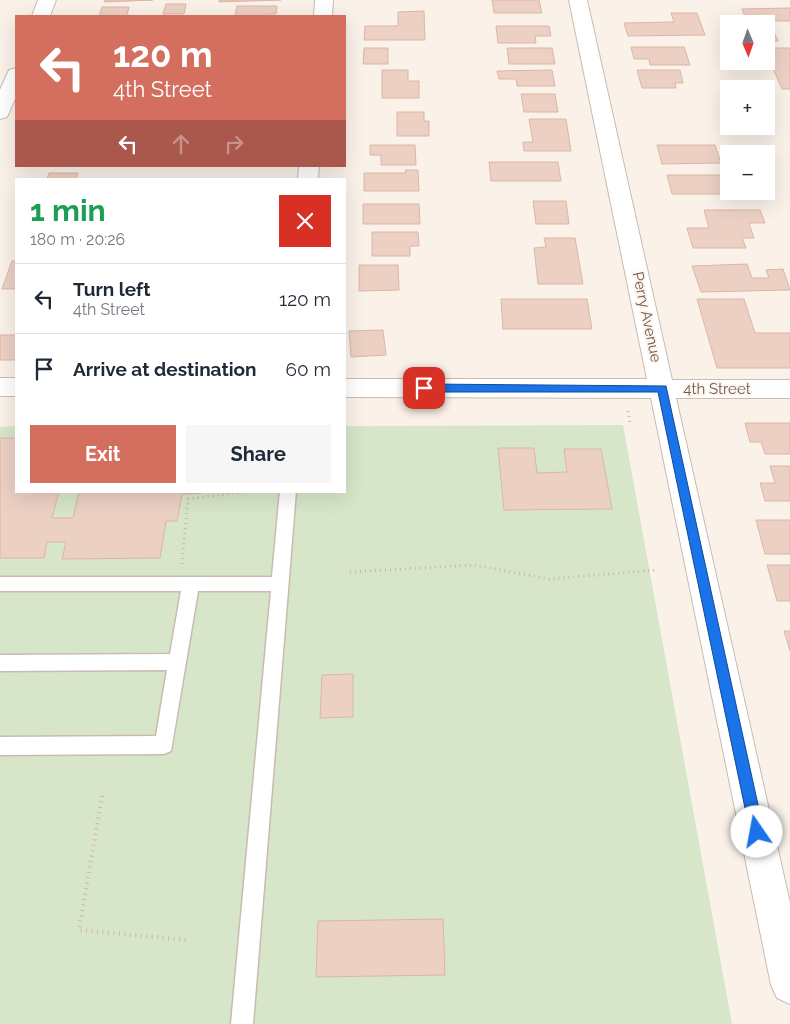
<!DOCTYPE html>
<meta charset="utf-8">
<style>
body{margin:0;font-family:Raleway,sans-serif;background:#f6f6f7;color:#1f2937;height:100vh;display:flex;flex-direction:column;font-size:19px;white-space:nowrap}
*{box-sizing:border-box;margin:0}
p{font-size:16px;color:#747a83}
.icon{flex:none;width:28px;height:28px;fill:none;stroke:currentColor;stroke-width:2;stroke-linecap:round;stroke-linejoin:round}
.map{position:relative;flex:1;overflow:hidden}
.details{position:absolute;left:15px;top:178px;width:331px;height:315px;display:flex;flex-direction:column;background:#fff;border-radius:0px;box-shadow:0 5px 20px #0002}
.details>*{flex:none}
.guide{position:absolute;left:15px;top:15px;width:331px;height:152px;border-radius:0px;box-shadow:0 5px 20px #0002;background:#d46e5e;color:#fff;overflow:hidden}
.needle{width:32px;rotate:178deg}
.buttons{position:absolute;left:720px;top:15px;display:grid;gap:10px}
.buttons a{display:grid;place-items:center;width:55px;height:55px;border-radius:0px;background:#fff;box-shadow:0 5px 20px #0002;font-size:25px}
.pin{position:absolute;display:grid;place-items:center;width:42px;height:42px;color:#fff;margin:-21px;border-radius:10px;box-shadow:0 2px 8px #0006}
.me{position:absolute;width:55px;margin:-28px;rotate:348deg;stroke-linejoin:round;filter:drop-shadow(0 0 4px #0008)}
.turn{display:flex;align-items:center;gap:18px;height:105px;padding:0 15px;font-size:22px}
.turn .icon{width:65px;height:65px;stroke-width:2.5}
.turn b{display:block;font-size:35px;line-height:42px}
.lanes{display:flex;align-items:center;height:48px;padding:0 15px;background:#0003;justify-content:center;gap:25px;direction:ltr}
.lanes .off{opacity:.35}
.round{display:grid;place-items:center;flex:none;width:52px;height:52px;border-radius:0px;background:#f6f6f7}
.headline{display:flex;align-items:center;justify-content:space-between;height:85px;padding:0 15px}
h1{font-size:30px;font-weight:700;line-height:38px;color:#1e9e55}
.button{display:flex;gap:10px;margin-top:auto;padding:10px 15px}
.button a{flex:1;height:58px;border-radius:0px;background:#d46e5e;color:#fff;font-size:20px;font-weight:700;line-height:58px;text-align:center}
.button a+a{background:#f6f6f7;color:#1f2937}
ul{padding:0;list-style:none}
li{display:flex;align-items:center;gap:15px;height:70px;padding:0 15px;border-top:1px solid #e0e1e3}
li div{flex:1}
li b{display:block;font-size:19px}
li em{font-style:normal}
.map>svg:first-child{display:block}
.green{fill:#d7e6c9}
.building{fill:#ecd0c4;stroke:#dcb6a6}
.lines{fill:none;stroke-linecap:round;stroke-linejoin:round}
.service-casing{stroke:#cbbab0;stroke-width:3}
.minor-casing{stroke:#cbbab0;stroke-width:2}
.path-far1{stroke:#d1b4a7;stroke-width:3;stroke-dasharray:1 4;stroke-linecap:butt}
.path{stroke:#d1b4a7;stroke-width:4;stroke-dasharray:1 4.5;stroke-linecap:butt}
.service{fill:#fff;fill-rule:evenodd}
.minor{fill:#fff;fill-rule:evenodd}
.route{fill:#1a73e8;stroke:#114b97}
.labels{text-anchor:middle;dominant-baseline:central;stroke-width:4;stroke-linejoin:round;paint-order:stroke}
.street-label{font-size:15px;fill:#715950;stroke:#fdf6ef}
</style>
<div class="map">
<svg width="790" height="1024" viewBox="0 0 790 1024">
<rect width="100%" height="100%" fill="#faf2e9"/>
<path class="green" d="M623,425L732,1024H0V427L16,426V491H345V426Z"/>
<g class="building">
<path d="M105,0H153L104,2Z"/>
<path d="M219,0H281L219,2Z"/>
<path d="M492,0H539L542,13H494Z"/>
<path d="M166,4H186L184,14H163Z"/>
<path d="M237,6H277L276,14H267L266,16H235Z"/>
<path d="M102,7H129L127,15L137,16H99Z"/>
<path d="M790,8V21H769L778,41H766V24H738L736,19H746L742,9Z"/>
<path d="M424,11L425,40H364L365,26H398V12Z"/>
<path d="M671,13H697L705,35L628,36L624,23L674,22Z"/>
<path d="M496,26H549L551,36H535L536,43H498Z"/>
<path d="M631,47H684L690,65H650L649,59H634Z"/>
<path d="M364,48H388V64H363Z"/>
<path d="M507,48H552L555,64H509Z"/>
<path d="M766,48H790V89H782L766,53Z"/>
<path d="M382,70H408V81H419V98H382Z"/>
<path d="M552,70L555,86H517L516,79H499L497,71Z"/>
<path d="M637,70H680L683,83H675L676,88H642Z"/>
<path d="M521,94H555L558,112H524Z"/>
<path d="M397,112H424V121H429V136H397Z"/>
<path d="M529,119H566L571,151H524L523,142H533Z"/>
<path d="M370,145H415L416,165H381V155H370Z"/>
<path d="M657,145H715L721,163L662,164Z"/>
<path d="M489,162H558L561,181H491Z"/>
<path d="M405,170H418L419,191H364V173H406Z"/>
<path d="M49,173H78L76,179H47Z"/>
<path d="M667,175H727L729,191L733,194H672Z"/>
<path d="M533,201H566L569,224H536Z"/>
<path d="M363,204H419L420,224H363Z"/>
<path d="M704,210H760L765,223H749L754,238H742L746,248H693L687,228H709Z"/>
<path d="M372,232H418L419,246H410V256H372Z"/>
<path d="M544,238H575L583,284H538L534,248L546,247Z"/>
<path d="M12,261H16V289H2Z"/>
<path d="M747,264L752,278H769L766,270L783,269L790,290L701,292L692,266Z"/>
<path d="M359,265H398L399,290L359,291Z"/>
<path d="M501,299H587L592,329H503Z"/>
<path d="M697,299H744L755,333H790V368H717Z"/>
<path d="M383,330L386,355L351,357L349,331Z"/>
<rect x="0" y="335" width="16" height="25"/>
<path d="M745,423H790V454H765L761,442H750Z"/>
<path d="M0,438H16V491H59L52,518H73L79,491H202V493L182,494L177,521H166L160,558L62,559L66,542H47L44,558H0Z"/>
<path d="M498,448H534L537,473L567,472L564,449H601L612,509L504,510Z"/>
<path d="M770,466H790V501H765L760,483H775Z"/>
<path d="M756,520H790V554H765Z"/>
<path d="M767,565H790V601H777Z"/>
<path d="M784,631H790V651Z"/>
<path d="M353,674V717L320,718L322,675Z"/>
<path d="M443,919L445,975L316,977L318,921Z"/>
</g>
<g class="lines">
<g class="service-casing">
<path id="service" d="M280,491H296L253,1024H231L271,591H198L171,751L164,754L0,755V737L156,736L167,670L0,671V655L170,654L181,591H0V577H272Z"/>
</g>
<g class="minor-casing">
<g id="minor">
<path d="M38,0H56L50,16H32Z"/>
<path d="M315,0H333L332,16H314Z"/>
<path d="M569,0H587L672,380H790V398H676L790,903V1004L777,998L771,985L651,398L345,397V379H647Z"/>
<path d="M16,68V97L7,117L0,119V90L9,70Z"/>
<path d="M299,166H319L318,179H298Z"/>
<rect x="0" y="378" width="16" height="18"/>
</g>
</g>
<g class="path-far1">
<path d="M628,411L630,423"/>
<path d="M182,564L188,499L243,492"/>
<path d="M350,572L474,565L549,579L656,570"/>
</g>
<path class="path" d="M102,796L79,930L186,940"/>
<use href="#service" class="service"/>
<use href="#minor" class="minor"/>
</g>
<path class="route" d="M424,384L666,386L764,832L762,837L757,839L752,837L750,832L658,392H424L419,388Z"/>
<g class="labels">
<g class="street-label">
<text transform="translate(647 317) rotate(78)">Perry Avenue</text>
<text x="717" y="389">4th Street</text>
</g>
</g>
</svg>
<div class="buttons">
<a><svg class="needle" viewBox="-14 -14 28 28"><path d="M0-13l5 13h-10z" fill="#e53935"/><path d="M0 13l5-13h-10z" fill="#747a83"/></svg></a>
<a>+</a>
<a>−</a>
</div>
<div class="pin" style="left:424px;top:388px;background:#d93025"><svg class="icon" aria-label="arrive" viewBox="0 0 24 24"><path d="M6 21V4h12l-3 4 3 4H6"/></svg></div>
<svg class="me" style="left:757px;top:832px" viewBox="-20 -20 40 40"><circle r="19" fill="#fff"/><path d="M0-13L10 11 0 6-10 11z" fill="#1a73e8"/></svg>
<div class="guide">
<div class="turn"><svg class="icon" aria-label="left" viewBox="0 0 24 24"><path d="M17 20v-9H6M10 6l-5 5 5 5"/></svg><div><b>120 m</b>4th Street</div></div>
<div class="lanes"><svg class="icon" aria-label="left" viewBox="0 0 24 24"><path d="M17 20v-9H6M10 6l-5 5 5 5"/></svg><svg class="icon off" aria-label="ahead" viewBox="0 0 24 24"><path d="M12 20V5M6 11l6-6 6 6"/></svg><svg class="icon off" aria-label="right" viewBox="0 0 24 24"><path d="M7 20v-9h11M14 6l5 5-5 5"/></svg></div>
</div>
<section class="details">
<div class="headline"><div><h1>1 min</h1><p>180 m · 20:26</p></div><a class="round" style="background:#d93025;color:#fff"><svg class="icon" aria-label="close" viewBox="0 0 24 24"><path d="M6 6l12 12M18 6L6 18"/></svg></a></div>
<ul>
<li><svg class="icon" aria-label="left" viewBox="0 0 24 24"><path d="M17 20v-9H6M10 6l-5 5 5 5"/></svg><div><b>Turn left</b><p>4th Street</p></div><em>120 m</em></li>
<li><svg class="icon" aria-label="arrive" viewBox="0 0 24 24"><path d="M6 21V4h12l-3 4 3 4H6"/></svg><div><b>Arrive at destination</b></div><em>60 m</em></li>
</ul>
<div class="button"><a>Exit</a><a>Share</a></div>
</section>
</div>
